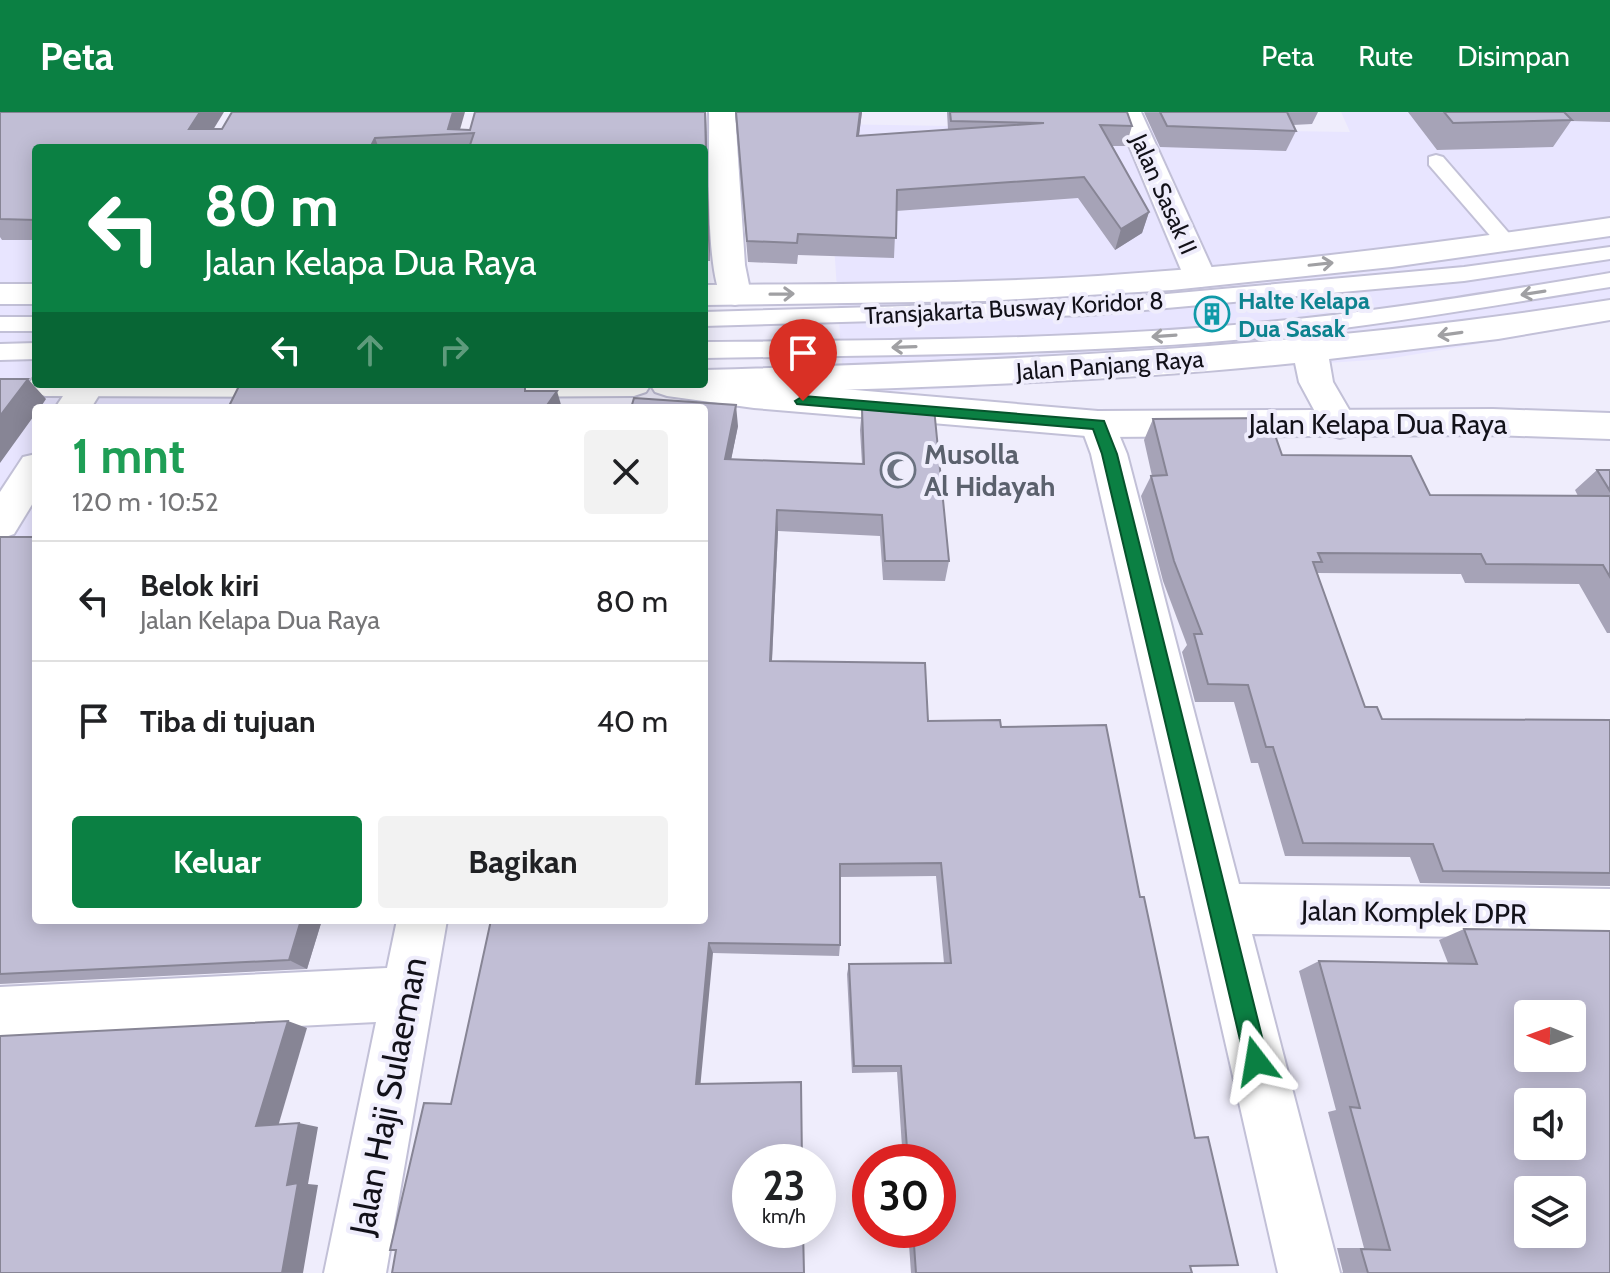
<!DOCTYPE html>
<html lang="id">
<meta charset="utf-8">
<style>
body{margin:0;font-family:Cabin,sans-serif;background:#f2f2f2;color:#202124;height:100vh;display:flex;flex-direction:column;font-size:30px;white-space:nowrap}
*{box-sizing:border-box;margin:0}
p{font-size:26px;color:#757577}
.icon{flex:none;width:44px;height:44px;fill:none;stroke:currentColor;stroke-width:2;stroke-linecap:round;stroke-linejoin:round}
.map{position:relative;flex:1;overflow:hidden}
.side{position:absolute;left:32px;top:292px;width:676px;height:520px;display:flex;flex-direction:column;background:#fff;border-radius:8px;box-shadow:0 4px 20px #0003}
.side>*{flex:none}
.top-card{position:absolute;left:32px;top:32px;width:676px;height:244px;border-radius:8px;box-shadow:0 4px 20px #0003;background:#0b8043;color:#fff;overflow:hidden}
.needle{width:52px;rotate:271deg}
.buttons{position:absolute;left:1514px;top:888px;display:grid;gap:16px}
.buttons a{display:grid;place-items:center;width:72px;height:72px;border-radius:8px;background:#fff;box-shadow:0 4px 20px #0003;font-size:40px}
.speed{position:absolute;left:732px;top:1032px;display:flex;gap:16px;font-size:40px;font-weight:700;text-align:center}
.speed>*{display:grid;place-content:center;width:104px;height:104px;border-radius:50%;background:#fff;box-shadow:0 4px 20px #0003;line-height:1}
.speed small{font-size:20px;font-weight:400}
.speed .limit{border:12px solid #d22;background:#fff;color:#111}
.pin{position:absolute;display:grid;place-items:center;width:68px;height:68px;color:#fff;margin:-82px -34px;border-radius:50% 50% 50% 0;rotate:-45deg;box-shadow:0 0 8px #0007}
.pin .icon{rotate:45deg}
.me{position:absolute;width:88px;margin:-44px;rotate:346deg;stroke-linejoin:round;filter:drop-shadow(0 0 6px #0008)}
.turn{display:flex;align-items:center;gap:28px;height:168px;padding:0 40px;font-size:36px}
.turn .icon{width:104px;height:104px;stroke-width:2.5}
.turn b{display:block;font-size:56px;line-height:68px}
.lanes{display:flex;align-items:center;height:76px;padding:0 40px;background:#0003;justify-content:center;gap:40px;direction:ltr}
.lanes .off{opacity:.35}
.round{display:grid;place-items:center;flex:none;width:84px;height:84px;border-radius:8px;background:#f2f2f2}
.head{display:flex;align-items:center;justify-content:space-between;height:136px;padding:0 40px}
h1{font-size:48px;font-weight:700;line-height:60px;color:#1e9e55}
.cta{display:flex;gap:16px;margin-top:auto;padding:16px 40px}
.cta a{flex:1;height:92px;border-radius:8px;background:#0b8043;color:#fff;font-size:32px;font-weight:700;line-height:92px;text-align:center}
.cta a+a{background:#f2f2f2;color:#202124}
ul{padding:0;list-style:none}
li{display:flex;align-items:center;gap:24px;height:120px;padding:0 40px;border-top:2px solid #e0e0e0}
li div{flex:1}
li b{display:block;font-size:30px}
li em{font-style:normal}
header{display:flex;align-items:center;gap:48px;box-sizing:border-box;height:112px;padding:0 40px;background:#0b8043;color:#fff}
header strong{font-size:38px}
nav{display:flex;gap:44px;margin-inline-start:auto;font-size:28px}
.map>svg:first-child{display:block}
.built{fill:#e8e5ff}
.lines{fill:none;stroke-linecap:round;stroke-linejoin:round}
.service-casing{stroke:#c2c0d7;stroke-width:4}
.minor-casing{stroke:#c2c0d7;stroke-width:4}
.tertiary-casing{stroke:#c2c0d7;stroke-width:4}
.primary-casing{stroke:#c2c0d7;stroke-width:4}
.service{fill:#fff;fill-rule:evenodd}
.minor{fill:#fff;fill-rule:evenodd}
.tertiary{fill:#fff;fill-rule:evenodd}
.primary{fill:#fff;fill-rule:evenodd}
.wall{fill:#a6a3b7}
.shaded-wall{fill:#878595}
.building{fill:#c1bed5;stroke:#878595;stroke-width:2;fill-rule:evenodd}
.oneway{stroke:#a0a0a3}
.route{fill:#0b8043;stroke:#07532c;stroke-width:2}
.labels{text-anchor:middle;dominant-baseline:central;stroke-width:8;stroke-linejoin:round;paint-order:stroke}
.far-street-label{font-size:24px;fill:#121119;stroke:#efedfc}
.far-culture-label{font-size:24px;font-weight:bold;fill:#0d838f;stroke:#efedfc;text-anchor:start}
.street-label{font-size:28px;fill:#121119;stroke:#efedfc}
.worship-label{font-size:28px;font-weight:bold;fill:#5b616d;stroke:#efedfc;text-anchor:start}
.near-street-label{font-size:34px;fill:#121119;stroke:#efedfc}
</style>
<header>
<strong>Peta</strong>
<nav><a>Peta</a><a>Rute</a><a>Disimpan</a></nav>
</header>
<div class="map">
<svg width="1610" height="1161" viewBox="0 0 1610 1161">
<rect width="100%" height="100%" fill="#efedfc"/>
<g class="built">
<path d="M1341,0H1610V210L1387,247L844,283L826,12L1350,20Z"/>
<path d="M0,124L36,127V272H354L344,296H36V436H0Z"/>
</g>
<g class="lines">
<g class="service-casing">
<g id="service">
<path d="M1436,43L1443,45L1514,127L1517,131L1514,135H1500L1429,53V45Z"/>
<path d="M1610,135V147L1464,169L1089,203L704,214V200L1089,189L1464,155Z"/>
<path d="M1610,161V175C1496,193 1383,213 1268,225C1081,243 892,243 704,246V230C892,228 1081,228 1268,210C1383,199 1496,180 1610,161Z"/>
<rect x="0" y="205" width="36" height="14"/>
<path d="M36,231V247L0,248V232Z"/>
</g>
</g>
<g class="minor-casing">
<g id="minor">
<path d="M709,0H735L745,153L751,183L746,190L735,193L724,190C704,161 710,40 709,0Z"/>
<path d="M1115,0H1141L1216,165L1211,172L1200,175L1189,172L1184,165Z"/>
<path d="M71,272H106L91,296H55Z"/>
<path d="M1098,299L1111,303L1127,342L1239,772L1610,777V827L1252,822L1340,1161H1278L1091,342L1080,312L1085,303Z"/>
<path d="M36,342V386L14,422L0,427V380L23,345Z"/>
<path d="M397,808H447L386,1161H324L376,910L0,929V875L387,856Z"/>
</g>
</g>
<g class="tertiary-casing">
<path id="tertiary" d="M704,265L1098,299L1493,297L1610,301V327L1493,323L1098,325L754,296L667,284L655,280L650,272H704Z"/>
</g>
<g class="primary-casing">
<g id="primary">
<path d="M1610,106V124L1392,155L1172,178L985,189L704,193V173C835,172 967,172 1098,164C1270,153 1440,131 1610,106Z"/>
<rect x="0" y="172" width="36" height="20"/>
<path d="M1610,188V208L1498,227L1329,247L1333,270L1358,313L1353,322L1340,326L1327,322L1299,270L1295,251C1099,271 901,276 704,282L692,278L688,272H704V258C1008,249 1309,236 1610,188Z"/>
<path d="M36,263V272L316,273L311,281L299,285L45,284L33,280L28,272Z"/>
<path d="M451,272H651L646,280L634,284L468,285L456,281Z"/>
</g>
</g>
<use href="#service" class="service"/>
<use href="#minor" class="minor"/>
<use href="#tertiary" class="tertiary"/>
<use href="#primary" class="primary"/>
</g>
<g class="wall">
<path d="M0,0L214,17L470,18L475,0H706L710,149H704V36H36V128H2L0,125Z"/>
<path d="M735,0H862L859,24L948,18L947,0H1127L1132,14L1126,34H1112L1149,100L1142,121L1115,138L1078,86L896,99L894,146L798,143L797,152L748,150Z"/>
<path d="M1144,0H1318L1312,12L1293,13L1296,19L1286,39L1160,35Z"/>
<path d="M1408,0H1610V10L1571,9L1553,35L1437,38Z"/>
<path d="M634,286L738,314L731,347L862,352L860,318L862,297L949,449L945,469L883,468L880,424L778,419L772,549L928,609L1001,615L1190,1154L1192,1161H911L908,1118H938V1050H903L897,960L852,961L847,862L849,852L944,851L936,764L840,765V833L839,844L713,841L451,992L704,808Z"/>
<path d="M1153,307L1282,343L1430,383L1578,384L1575,378L1597,358H1610V521H1607L1579,472L1465,471L1461,462L1317,461L1365,595L1382,607L1610,608V774L1420,771L1410,745L1285,744L1258,651H1251L1234,590H1195L1182,540L1187,533L1163,469L1141,384L1151,364H1152L1144,328Z"/>
<path d="M0,425L36,808H322L307,857L0,872Z"/>
<path d="M1464,817L1610,1161H1342L1343,1160L1337,1136H1364L1328,1000L1336,998L1299,859L1319,849L1448,851L1439,828Z"/>
</g>
<g class="shaded-wall">
<path d="M200,0H224L202,36L189,17Z"/>
<path d="M453,0H465L459,21L448,17Z"/>
<path d="M705,0H706L710,149L708,128Z"/>
<path d="M860,0H862L856,45L857,24Z"/>
<path d="M375,26L379,36H370Z"/>
<path d="M1149,100L1142,121L1115,138L1121,117Z"/>
<path d="M28,267L46,287L40,296H36V301L0,351V304Z"/>
<path d="M557,279L562,296H545Z"/>
<path d="M736,293L738,314L727,368L725,347Z"/>
<path d="M777,398L778,419L771,567L770,549Z"/>
<path d="M301,808H322L307,857L289,848Z"/>
<path d="M709,831L713,841L700,977L696,972Z"/>
<path d="M288,909L307,916L277,1018L256,1014Z"/>
<path d="M299,1011L318,1015L308,1072L318,1073L303,1161H282L287,1073Z"/>
</g>
<g class="building">
<path d="M0,0H200L189,17H222L232,0H453L448,17L470,18L475,0H705L708,128H704V36H469L474,21L375,26L370,36H36V108L0,107Z"/>
<path d="M736,0H860L857,24L1044,11L951,9L950,0H1127L1132,14L1100,13L1149,100L1121,117L1084,65L897,78L896,126L798,122L797,131L747,129Z"/>
<path d="M1160,0H1287L1296,19L1167,14Z"/>
<path d="M1444,0H1564L1572,8L1453,11Z"/>
<path d="M0,267H28L0,304Z"/>
<path d="M240,272H525V279H557L545,296H228Z"/>
<path d="M634,286L736,293L725,347L864,352L862,297L934,296L949,449H885L882,403L777,398L770,549L925,551L928,609L1000,608L1001,615L1106,613L1140,785H1144L1195,1026L1208,1025L1238,1153L1190,1154L1192,1161H916L913,1118H938V1050H908L901,954H854L849,852L951,851L941,751L840,752V833L709,831L696,972L801,970L802,1050H750V1118H803L804,1161H392L396,1138H390L424,991L451,992L491,808H704V296H631Z"/>
<path d="M1269,306L1282,343L1411,344L1430,383L1610,384V465L1603,453L1486,452L1481,442L1318,441L1322,450H1313L1365,595H1377L1382,607L1610,608V761L1443,759L1433,732L1303,731L1273,635H1266L1248,573L1208,572L1194,522H1202L1174,449L1151,364L1167,363L1153,307Z"/>
<path d="M1597,358H1610V379Z"/>
<path d="M36,423V808H301L289,848L0,862V425H35Z"/>
<path d="M1464,817L1610,819V1161H1368L1361,1137L1390,1138L1350,995L1360,996L1319,849L1477,852ZM1528,902H1572V946H1528ZM1528,990H1572V1034H1528ZM1528,1078H1572V1122H1528Z"/>
<path d="M288,909L256,1014L299,1011L287,1073L298,1071L282,1161H0V924Z"/>
</g>
<defs><path id="oneway-shaft" d="M-6 0H5M1.5-3L5.5 0L1.5 3" fill="none" stroke-width="1.6" stroke-linecap="round" stroke-linejoin="round" transform="scale(2)"/></defs>
<g class="oneway">
<use href="#oneway-shaft" transform="translate(1321 152) rotate(-6)"/>
<use href="#oneway-shaft" transform="translate(1533 181) rotate(171)"/>
<use href="#oneway-shaft" transform="translate(782 182) rotate(-1)"/>
<use href="#oneway-shaft" transform="translate(1450 222) rotate(172)"/>
<use href="#oneway-shaft" transform="translate(1164 224) rotate(176)"/>
<use href="#oneway-shaft" transform="translate(904 235) rotate(178)"/>
</g>
<path class="route" d="M803,284L1104,309L1117,342L1268,949L1264,957L1256,960L1248,957L1245,949L1102,342L1093,317L797,292L795,289Z"/>
<defs>
<g id="building-ring" transform="scale(1.8)"><circle r="9.5" fill="#efedfc" stroke="#0f9aa8" stroke-width="1.5"/><path d="M-4-6H4V6H1V3H-1V6H-4ZM-2.5-4.3h1.7v1.8h-1.7ZM.8-4.3h1.7v1.8H.8ZM-2.5-1h1.7V.8h-1.7ZM.8-1h1.7V.8H.8Z" fill="#0f9aa8"/></g>
<g id="mosque-ring" transform="scale(1.8)"><circle r="9.5" fill="#efedfc" stroke="#6b7280" stroke-width="1.5"/><path d="M3.5-4.9A6 6 0 1 0 3.5 4.9A5 5 0 1 1 3.5-4.9Z" fill="#6b7280"/></g>
</defs>
<g fill-rule="evenodd">
<use href="#building-ring" x="1212" y="202"/>
<use href="#mosque-ring" x="898" y="358"/>
</g>
<g class="labels">
<g class="far-street-label">
<text transform="translate(1164 82) rotate(66)">Jalan Sasak II</text>
<text transform="translate(1014 196) rotate(-3)">Transjakarta Busway Koridor 8</text>
<text transform="translate(1110 253) rotate(-4)">Jalan Panjang Raya</text>
</g>
<g class="far-culture-label">
<text x="1238" y="188">Halte Kelapa<tspan x="1238" dy="28">Dua Sasak</tspan></text>
</g>
<g class="street-label">
<text x="1378" y="312">Jalan Kelapa Dua Raya</text>
<text transform="translate(1414 800) rotate(1)">Jalan Komplek DPR</text>
</g>
<g class="worship-label">
<text x="924" y="342">Musolla<tspan x="924" dy="32">Al Hidayah</tspan></text>
</g>
<g class="near-street-label">
<text transform="translate(388 984) rotate(-79)">Jalan Haji Sulaeman</text>
</g>
</g>
</svg>
<div class="buttons">
<a><svg class="needle" viewBox="-14 -14 28 28"><path d="M0-13l5 13h-10z" fill="#e53935"/><path d="M0 13l5-13h-10z" fill="#757577"/></svg></a>
<a><svg class="icon" aria-label="sound" viewBox="0 0 24 24"><path d="M4 9h4l5-4v14l-5-4H4zM17 9q2 3 0 6"/></svg></a>
<a><svg class="icon" aria-label="layers" viewBox="0 0 24 24"><path d="M12 4l9 5-9 5-9-5zM3 14l9 5 9-5"/></svg></a>
</div>
<div class="speed"><div>23<small>km/h</small></div><div class="limit">30</div></div>
<div class="pin" style="left:803px;top:289px;background:#d93025"><svg class="icon" aria-label="arrive" viewBox="0 0 24 24"><path d="M6 21V4h12l-3 4 3 4H6"/></svg></div>
<svg class="me" style="left:1256px;top:949px" viewBox="-20 -20 40 40"><path d="M0-17L14 15 0 8-14 15z" fill="#0b8043" stroke="#fff" stroke-width="4"/></svg>
<div class="top-card">
<div class="turn"><svg class="icon" aria-label="left" viewBox="0 0 24 24"><path d="M17 20v-9H6M10 6l-5 5 5 5"/></svg><div><b>80 m</b>Jalan Kelapa Dua Raya</div></div>
<div class="lanes"><svg class="icon" aria-label="left" viewBox="0 0 24 24"><path d="M17 20v-9H6M10 6l-5 5 5 5"/></svg><svg class="icon off" aria-label="ahead" viewBox="0 0 24 24"><path d="M12 20V5M6 11l6-6 6 6"/></svg><svg class="icon off" aria-label="right" viewBox="0 0 24 24"><path d="M7 20v-9h11M14 6l5 5-5 5"/></svg></div>
</div>
<section class="side">
<div class="head"><div><h1>1 mnt</h1><p>120 m · 10:52</p></div><a class="round"><svg class="icon" aria-label="close" viewBox="0 0 24 24"><path d="M6 6l12 12M18 6L6 18"/></svg></a></div>
<ul>
<li><svg class="icon" aria-label="left" viewBox="0 0 24 24"><path d="M17 20v-9H6M10 6l-5 5 5 5"/></svg><div><b>Belok kiri</b><p>Jalan Kelapa Dua Raya</p></div><em>80 m</em></li>
<li><svg class="icon" aria-label="arrive" viewBox="0 0 24 24"><path d="M6 21V4h12l-3 4 3 4H6"/></svg><div><b>Tiba di tujuan</b></div><em>40 m</em></li>
</ul>
<div class="cta"><a>Keluar</a><a>Bagikan</a></div>
</section>
</div>
